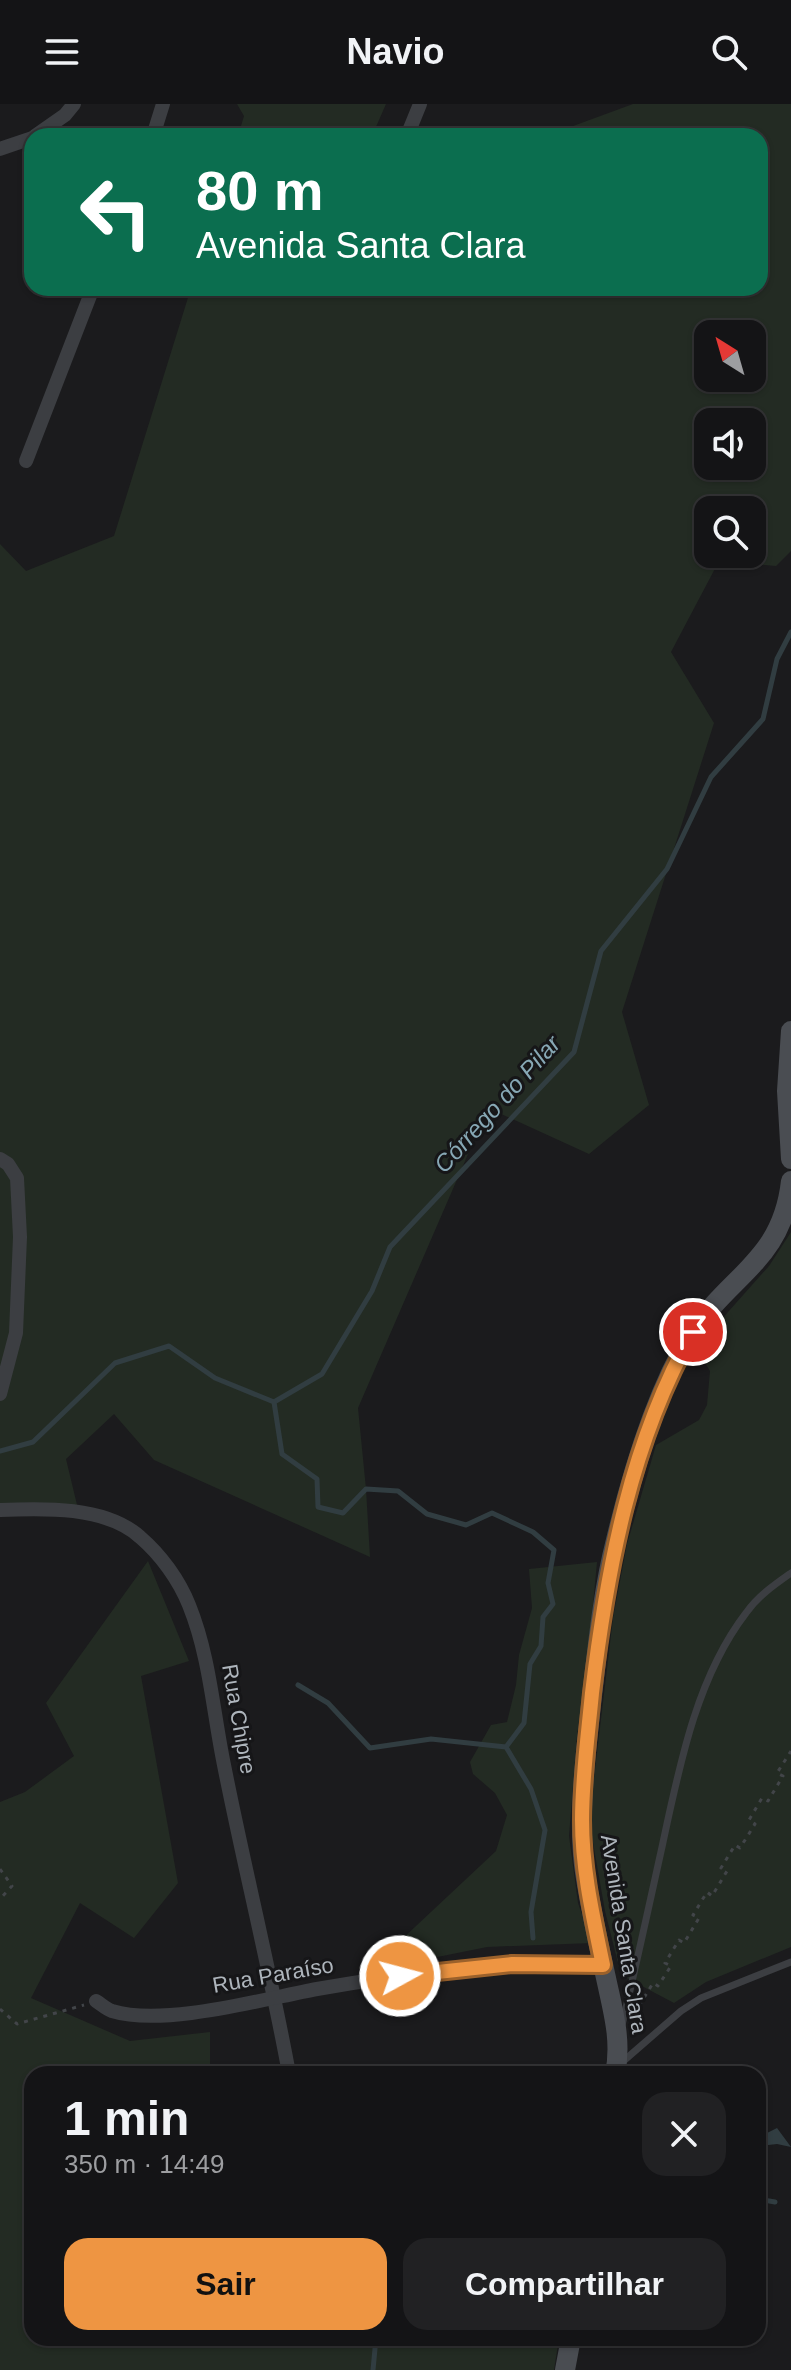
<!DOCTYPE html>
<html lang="pt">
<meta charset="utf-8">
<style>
body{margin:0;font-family:Arial,sans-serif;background:#212123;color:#f1f3f6;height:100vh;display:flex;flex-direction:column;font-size:30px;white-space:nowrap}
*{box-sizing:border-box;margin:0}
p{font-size:26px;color:#9d9ea1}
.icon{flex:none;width:44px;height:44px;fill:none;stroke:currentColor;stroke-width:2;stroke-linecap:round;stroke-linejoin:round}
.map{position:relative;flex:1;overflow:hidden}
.details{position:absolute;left:24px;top:1962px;width:742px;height:280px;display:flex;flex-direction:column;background:#141416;border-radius:24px;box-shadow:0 2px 6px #0004,0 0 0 2px #333335}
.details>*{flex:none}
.hud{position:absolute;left:24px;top:24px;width:744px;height:168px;border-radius:24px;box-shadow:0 2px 6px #0004,0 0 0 2px #333335;background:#0b6e4f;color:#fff;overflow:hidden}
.needle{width:52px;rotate:323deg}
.tools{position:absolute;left:694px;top:216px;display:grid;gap:16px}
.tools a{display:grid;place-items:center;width:72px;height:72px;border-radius:16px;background:#141416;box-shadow:0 2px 6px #0004,0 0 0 2px #333335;font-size:40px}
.pin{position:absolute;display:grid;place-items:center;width:68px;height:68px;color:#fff;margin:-34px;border:4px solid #fff;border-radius:50%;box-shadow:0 2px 8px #0007}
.me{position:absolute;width:88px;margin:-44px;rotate:83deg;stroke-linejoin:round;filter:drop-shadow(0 0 6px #0008)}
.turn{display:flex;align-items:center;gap:28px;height:168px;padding:0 40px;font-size:36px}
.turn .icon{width:104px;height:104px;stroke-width:2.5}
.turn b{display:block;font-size:56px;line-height:68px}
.round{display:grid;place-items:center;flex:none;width:84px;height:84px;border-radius:24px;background:#212123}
.summary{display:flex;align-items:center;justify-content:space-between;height:136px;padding:0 40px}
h1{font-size:48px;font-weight:700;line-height:60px}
.action{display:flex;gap:16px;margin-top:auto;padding:16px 40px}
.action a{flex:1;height:92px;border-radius:24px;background:#ee9542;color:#111;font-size:32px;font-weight:700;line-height:92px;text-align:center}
.action a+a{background:#212123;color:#f1f3f6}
header{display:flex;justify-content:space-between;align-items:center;height:104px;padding:0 40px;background:#141416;font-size:36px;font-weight:700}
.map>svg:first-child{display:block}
.green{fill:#232b23;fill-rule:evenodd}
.water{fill:#313d41}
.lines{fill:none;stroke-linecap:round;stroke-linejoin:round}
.stream{stroke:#313d41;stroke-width:5}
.path{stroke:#424549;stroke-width:3;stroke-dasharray:4 6;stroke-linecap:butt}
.lane{stroke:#3c3e42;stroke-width:7}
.street{stroke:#3c3e42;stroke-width:14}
.secondary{stroke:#4a4d52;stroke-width:20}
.route-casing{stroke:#9b612b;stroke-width:20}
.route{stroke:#ee9542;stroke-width:14}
.labels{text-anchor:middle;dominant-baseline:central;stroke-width:6;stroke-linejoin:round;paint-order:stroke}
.street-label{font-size:22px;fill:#aeb5bc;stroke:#161618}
.water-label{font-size:24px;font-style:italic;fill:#87a8b5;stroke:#161618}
</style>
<header><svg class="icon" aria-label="menu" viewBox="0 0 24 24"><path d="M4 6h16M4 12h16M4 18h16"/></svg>Navio<svg class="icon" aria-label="search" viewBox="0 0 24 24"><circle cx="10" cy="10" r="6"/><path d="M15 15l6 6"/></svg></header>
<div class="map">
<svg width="791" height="2266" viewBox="0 0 791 2266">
<rect width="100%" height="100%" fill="#1b1b1d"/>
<g class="green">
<path d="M237,0H386L372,32H238L244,12Z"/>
<path d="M633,0H791V447L776,462L719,457L671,548L714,619L622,908L649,1001L589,1050L488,1004L358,1304L366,1385L370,1453L154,1356L114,1310L66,1355L78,1405L0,1410V440L26,467L114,432L191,184H760V32H546ZM708,230H752V274H708ZM708,318H752V362H708ZM708,406H752V450H708Z"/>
<path d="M791,1128V1843L706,1878L674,1899L621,1871L605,1807L589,1716L613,1514L627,1440L656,1341L699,1316L707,1301L710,1267L696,1244L769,1162Z"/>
<path d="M148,1457L189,1557L141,1572L178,1779L134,1834L80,1799L31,1894L130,1937L210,1928V1970H32V2234H559L554,2266H0V1698L25,1688L74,1652L46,1599Z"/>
<path d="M597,1458L588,1555L577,1632L569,1732L578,1799L592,1839L487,1843L368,1867L496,1747L507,1711L495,1689L473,1670L470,1658L491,1621L507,1618L516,1581L519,1551L532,1504L529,1465Z"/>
</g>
<path class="water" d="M777,2024L791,2043L777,2040L760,2042L761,2032Z"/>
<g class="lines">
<g class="stream">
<path d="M274,1298L322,1270L372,1187L390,1143L574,948L601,847L667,765L711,673L763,615L777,555L791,528"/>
<path d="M0,1347L33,1338L115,1259L169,1242L215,1274L274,1298L282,1350L317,1375L318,1403L343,1409L366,1385L398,1387L427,1410L466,1421L492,1409L533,1428L554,1446L548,1479L553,1500L543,1513L541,1542L530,1560L524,1619L506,1643"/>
<path d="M298,1581L328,1599L370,1644L431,1635L506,1643L531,1685L545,1726L531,1808L533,1834"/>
<path d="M758,2095L775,2098"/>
<path d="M373,2266L376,2234"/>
</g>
<g class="path">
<path d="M0,1765L12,1782L0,1795"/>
<path d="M639,1902L653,1879L658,1882L671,1862L665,1859L679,1836L684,1839L699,1814L693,1811L707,1788L712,1792L727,1767L721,1764L735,1741L740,1744L755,1720L749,1716L762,1694L768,1697L783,1672L777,1669L791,1647"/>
<path d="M0,1905L17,1920L84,1901"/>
</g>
<g class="lane">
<path d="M622,1921C636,1862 649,1802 662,1743C679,1664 696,1574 746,1509C758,1492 774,1481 791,1469"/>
<path d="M620,1960L681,1907L701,1894L791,1858"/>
</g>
<g class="street">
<path d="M35,32L65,11L74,0"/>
<path d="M153,32L163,0"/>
<path d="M407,32L420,0"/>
<path d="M0,45L32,34"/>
<path d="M26,357L93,184"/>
<path d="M0,1055L8,1060L17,1074L20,1133L16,1229L0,1290"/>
<path d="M0,1406C43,1404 106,1402 140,1433C161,1451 179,1476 189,1501C210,1553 213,1608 224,1661C244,1762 269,1862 288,1964"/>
<path d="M96,1897C101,1900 106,1905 112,1907C164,1923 263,1895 317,1885C363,1877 410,1870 456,1865C505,1859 554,1860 603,1861"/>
</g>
<g class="secondary">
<path d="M791,927L787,987L791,1055"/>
<path d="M615,1970C622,1937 613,1907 606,1874C598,1837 589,1799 584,1761C578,1705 586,1648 592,1592C598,1540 603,1487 616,1436C632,1369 656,1289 691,1231C728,1171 782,1158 791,1077"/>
<path d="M565,2266L571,2234"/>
</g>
</g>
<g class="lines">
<g class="route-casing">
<path id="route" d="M400,1872L512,1860L603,1861C593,1813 582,1765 582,1716C582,1674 588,1631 592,1589C607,1465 631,1337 693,1228"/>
</g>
<use href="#route" class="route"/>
</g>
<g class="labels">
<g class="street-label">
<text transform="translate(239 1615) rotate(80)">Rua Chipre</text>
<text transform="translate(624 1830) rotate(81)">Avenida Santa Clara</text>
<text transform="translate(273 1871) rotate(-10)">Rua Paraíso</text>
</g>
<g class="water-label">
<text transform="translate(497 1000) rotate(-48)">Córrego do Pilar</text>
</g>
</g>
</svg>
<div class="tools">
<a><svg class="needle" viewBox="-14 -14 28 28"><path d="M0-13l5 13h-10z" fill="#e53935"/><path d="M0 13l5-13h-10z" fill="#9d9ea1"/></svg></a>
<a><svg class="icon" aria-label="sound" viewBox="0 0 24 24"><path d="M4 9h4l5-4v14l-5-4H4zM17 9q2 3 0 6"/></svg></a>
<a><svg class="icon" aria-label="search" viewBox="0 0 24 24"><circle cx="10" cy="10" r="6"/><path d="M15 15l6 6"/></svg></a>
</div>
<div class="pin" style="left:693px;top:1228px;background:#d93025"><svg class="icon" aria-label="arrive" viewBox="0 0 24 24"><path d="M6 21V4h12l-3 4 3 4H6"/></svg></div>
<svg class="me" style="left:400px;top:1872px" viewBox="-20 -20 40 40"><circle r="17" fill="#ee9542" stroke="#fff" stroke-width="3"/><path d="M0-11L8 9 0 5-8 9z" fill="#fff"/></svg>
<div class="hud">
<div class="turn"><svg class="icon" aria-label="left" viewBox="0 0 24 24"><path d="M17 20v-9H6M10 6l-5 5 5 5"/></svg><div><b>80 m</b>Avenida Santa Clara</div></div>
</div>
<section class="details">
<div class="summary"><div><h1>1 min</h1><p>350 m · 14:49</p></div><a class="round"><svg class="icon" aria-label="close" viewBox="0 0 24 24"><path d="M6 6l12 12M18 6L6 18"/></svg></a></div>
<div class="action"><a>Sair</a><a>Compartilhar</a></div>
</section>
</div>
